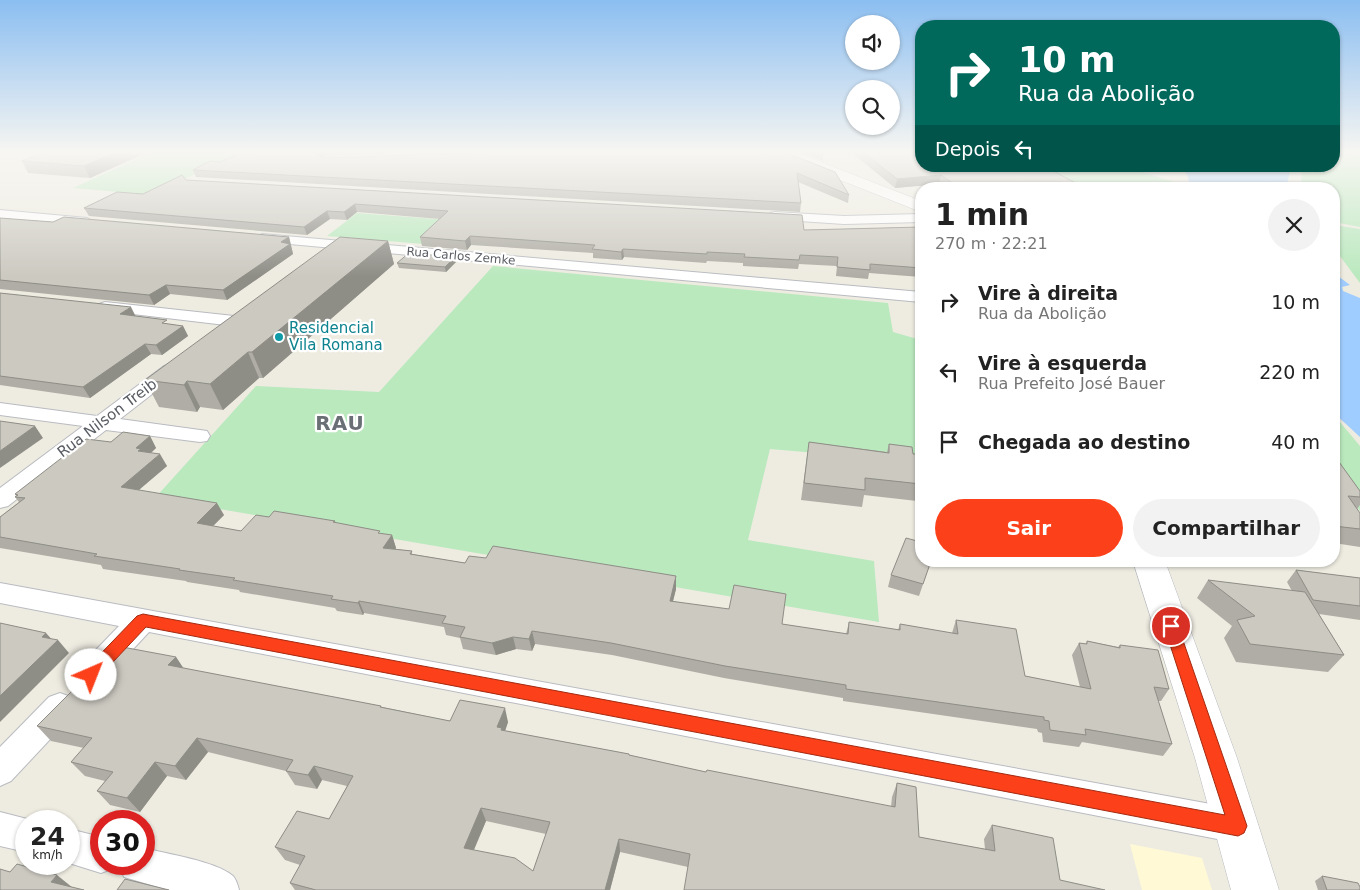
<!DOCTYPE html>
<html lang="pt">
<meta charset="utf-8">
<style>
body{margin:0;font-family:"DejaVu Sans",sans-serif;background:#f2f2f2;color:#222;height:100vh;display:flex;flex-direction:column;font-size:19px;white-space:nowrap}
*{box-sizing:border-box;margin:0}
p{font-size:16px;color:#767676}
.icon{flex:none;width:28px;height:28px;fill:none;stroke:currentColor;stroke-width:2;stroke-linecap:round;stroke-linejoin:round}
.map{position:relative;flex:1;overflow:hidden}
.drawer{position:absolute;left:915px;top:182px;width:425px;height:385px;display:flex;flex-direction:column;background:#fff;border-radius:20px;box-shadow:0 1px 4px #0004}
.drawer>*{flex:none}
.banner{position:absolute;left:915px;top:20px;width:425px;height:152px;border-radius:20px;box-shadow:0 1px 4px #0004;background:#00695c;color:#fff;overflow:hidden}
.buttons{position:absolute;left:845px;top:15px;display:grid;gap:10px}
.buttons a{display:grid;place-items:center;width:55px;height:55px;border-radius:50%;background:#fff;box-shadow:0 1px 4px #0004;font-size:25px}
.speed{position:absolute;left:15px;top:810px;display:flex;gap:10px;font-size:25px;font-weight:700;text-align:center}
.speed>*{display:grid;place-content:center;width:65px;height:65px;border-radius:50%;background:#fff;box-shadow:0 1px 4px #0004;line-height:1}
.speed small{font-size:12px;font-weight:400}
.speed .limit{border:8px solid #d22;background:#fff;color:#111}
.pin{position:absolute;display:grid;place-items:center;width:42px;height:42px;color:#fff;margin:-21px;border:2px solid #fff;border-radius:50%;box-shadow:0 1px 5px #0007}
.me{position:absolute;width:55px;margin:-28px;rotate:44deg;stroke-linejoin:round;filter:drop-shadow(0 0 4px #0008)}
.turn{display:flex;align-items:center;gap:18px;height:105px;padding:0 20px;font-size:22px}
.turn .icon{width:65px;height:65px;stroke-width:2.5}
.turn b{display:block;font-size:35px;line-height:42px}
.then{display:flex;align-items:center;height:48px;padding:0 20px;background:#0003;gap:10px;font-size:19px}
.round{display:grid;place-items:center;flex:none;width:52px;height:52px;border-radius:26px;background:#f2f2f2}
.head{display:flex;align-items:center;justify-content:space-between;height:85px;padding:0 20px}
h1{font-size:30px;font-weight:600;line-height:38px}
.cta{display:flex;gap:10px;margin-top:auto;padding:10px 20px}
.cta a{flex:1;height:58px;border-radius:30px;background:#fb401a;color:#fff;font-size:20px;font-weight:600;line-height:58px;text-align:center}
.cta a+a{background:#f2f2f2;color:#222}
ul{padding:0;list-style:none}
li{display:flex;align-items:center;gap:15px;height:70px;padding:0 20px}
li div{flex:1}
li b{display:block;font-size:19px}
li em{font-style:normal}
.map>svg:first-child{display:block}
.commercial{fill:#fff9d5}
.green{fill:#bae9be}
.water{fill:#a0cdff}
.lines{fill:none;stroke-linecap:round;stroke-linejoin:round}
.minor-casing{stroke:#b9bbc1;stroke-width:2}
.tertiary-casing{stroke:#b9bbc1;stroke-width:1}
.minor{fill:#fff;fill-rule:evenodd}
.tertiary{fill:#fff;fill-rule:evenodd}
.wall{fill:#afada5;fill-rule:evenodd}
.shaded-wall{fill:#8e8d86}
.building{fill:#cbc9c0;stroke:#8e8d86;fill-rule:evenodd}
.route{fill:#fb401a;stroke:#a32a11}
.culture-dot{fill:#0f9aa8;stroke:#fff;stroke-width:2}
.labels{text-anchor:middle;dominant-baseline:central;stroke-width:4.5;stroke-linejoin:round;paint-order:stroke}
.far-street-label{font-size:12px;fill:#595d63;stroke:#fff}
.culture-label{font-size:15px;fill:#0d838f;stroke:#fff;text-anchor:start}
.street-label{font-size:15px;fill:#595d63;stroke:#fff}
.district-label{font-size:20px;font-weight:bold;letter-spacing:1px;fill:#6a6f76;stroke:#fff}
</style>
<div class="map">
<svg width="1360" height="890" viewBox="0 0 1360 890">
<rect width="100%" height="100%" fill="#eeece1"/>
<path class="commercial" d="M1130,844L1202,858L1212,890H1142Z"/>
<g class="green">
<path d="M152,152H255L215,164L153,195L73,188Z"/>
<path d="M1334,152L1360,155V227L1334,222V189H1301L1302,166H1334Z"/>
<path d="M1024,166H1122L1181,184L1183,189H1072Z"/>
<path d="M357,213L449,220L424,244L327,236Z"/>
<path d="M1334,225L1360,229V283L1334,248Z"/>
<path d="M493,266L888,303L893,332L921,340V462L770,449L748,540L874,561L879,622L155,498L256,386L379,392Z"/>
<path d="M1334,415L1360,446V511L1334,478Z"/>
</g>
<g class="water">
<path d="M1182,166H1287L1290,171L1287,184L1289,189H1190L1188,177Z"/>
<path d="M1334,273L1350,285L1342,287L1343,291L1360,298V437L1334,413Z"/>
</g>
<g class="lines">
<g class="minor-casing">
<g id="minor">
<path d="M0,210L87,218L94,222L87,226L0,218Z"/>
<path d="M775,212L844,216L921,214V222L844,224L770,219L768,216L770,213Z"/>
<path d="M262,234L921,292V302L257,241L255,238Z"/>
<path d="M105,302L234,316L240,317L242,321L240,325L234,326L99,310L97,307L99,304Z"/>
<path d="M171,364L178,366L180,370L178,374L120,419L200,430L207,431L210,436L207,441L200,442L106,430L8,506L0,508V488L83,426L0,415V403L97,416L164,366Z"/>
<path d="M0,583L1238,809L1250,814L1255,826L1250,838L1238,843L149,632L108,676L98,679L88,676L84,667L88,658L119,626L0,603Z"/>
<path d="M60,693L71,697L75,707L71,717L11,781L0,786V747L49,697Z"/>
<path d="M0,812L35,821H26V852L0,846Z"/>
<path d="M69,829L101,837V864H115L114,868L101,873L69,863Z"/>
<path d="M144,848C166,854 216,861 233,876C236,879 238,886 239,890H168L124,877L119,864H144Z"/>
</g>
</g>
<g class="tertiary-casing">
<g id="tertiary">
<path d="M775,152H795L921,201V212L777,155Z"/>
<path d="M1133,561H1165L1237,758L1279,890H1231L1195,758Z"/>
</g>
</g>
<use href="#minor" class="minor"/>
<use href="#tertiary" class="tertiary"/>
</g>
<g class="wall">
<path d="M148,152L90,178L28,173L22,161Z"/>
<path d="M244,152H426L325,156L322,158L784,152L849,195L848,203L798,182L801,203L800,212L196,177L193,170L220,162Z"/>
<path d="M800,152H823L824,153L823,161Z"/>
<path d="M851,152H921V166H1076L1075,168L1051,170L1083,187V189H946L939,184L895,188Z"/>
<path d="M186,180L804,230L921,227V277L869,273L868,279L836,276L837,266L799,264L798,269L743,266V263L707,261L706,263L624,257L622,260L593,258V253L471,245L467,250L422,246L420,237L440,219L357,212L347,220L330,219L307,235L89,216L84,208L143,194Z"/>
<path d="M0,218L53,222L289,237L293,254L227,300L170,294L154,305L0,289Z"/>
<path d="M388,241L394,264L263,378H259L223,410L200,407L197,412L159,407L145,380Z"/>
<path d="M456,262L446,272L399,268L397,263Z"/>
<path d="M0,293L136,316L168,324L183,326L188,336L162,355L151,354L90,398L0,385Z"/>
<path d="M150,436L156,448L151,453L167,466L139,490L224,515L213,526L241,531L269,517L335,521L336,523L381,534L392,535L396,548L395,549L412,551V554L465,563L486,558L676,576V589L673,601L782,624L846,634L849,622L898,630L900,624L952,633L956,620L1025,676L1080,687L1072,655L1079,643L1086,644L1087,641L1118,647L1120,645L1169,689L1161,701H1158L1172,744L1163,756L1082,742L1079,747L1043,742L1042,733L1038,732L1037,729L843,701V698L724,678L612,655L535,644L532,651L516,649L496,655L463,649L460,638L446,635L444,627L364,613L363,615L337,611L335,608L240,592L239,590L187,582L186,581L103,569L101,565L0,548V517L19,502L15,497L16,496L15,494L111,442Z"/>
<path d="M809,442L887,452L889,444L913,454H921V521H918L917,501L864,495L862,507L801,500Z"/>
<path d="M1334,455L1360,491V505L1357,509L1360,529V547L1334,543Z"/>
<path d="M931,561L919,596L888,587L891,575Z"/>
<path d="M1296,570L1360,578V620L1319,614L1344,655L1328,672L1236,662L1224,638L1232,626L1197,598L1208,580L1292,591L1287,582Z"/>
<path d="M176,657L183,668L381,706L382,707L450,721L508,722L505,731L629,754V755L706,772L891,807L892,797L897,783L919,837L985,849L984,839L992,825L1060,880L688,867L620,852L610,890H295L290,883L300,865L285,860L275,847L329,819L347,786L322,780L317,789L295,785L286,771L208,752L186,780L167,776L140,812L110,805L97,791L105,781L85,776L71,762L84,748L51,741L37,726ZM486,821L546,834L533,871L474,850Z"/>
<path d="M1322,876L1360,890H1318L1315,881Z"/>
</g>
<g class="shaded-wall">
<path d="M116,152H148L90,178L84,166Z"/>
<path d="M318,152H324L325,156L317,162L315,154Z"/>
<path d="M941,175L939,184L895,188L897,179Z"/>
<path d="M1026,184L1024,189H968Z"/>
<path d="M355,204L357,212L347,220L344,212Z"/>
<path d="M327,211L330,219L307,235L304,227Z"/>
<path d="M470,236L471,245L467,250L465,241Z"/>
<path d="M289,237L293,254L227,300L223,290L281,242Z"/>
<path d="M388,241L394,264L263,378L252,352Z"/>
<path d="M623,249L624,257L622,260L621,252Z"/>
<path d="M455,257L456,262L446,272L445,267Z"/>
<path d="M166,285L170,294L154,305L149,295Z"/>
<path d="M131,307L136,317L120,314Z"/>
<path d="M183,326L188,336L162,355L156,345Z"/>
<path d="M145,344L151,354L90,398L83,387Z"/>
<path d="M248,352L259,378L223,410L210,384Z"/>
<path d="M187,381L200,407L197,412L184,385Z"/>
<path d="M35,426L43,438L0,468V451Z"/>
<path d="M150,436L156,448L146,457L148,461L136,448Z"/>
<path d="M160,454L167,466L128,499L121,487Z"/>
<path d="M217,503L224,515L204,535L197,523Z"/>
<path d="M392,535L396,548L388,560L383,548Z"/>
<path d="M676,576V589L670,613V601Z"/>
<path d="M359,601L364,613L363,615L358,603Z"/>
<path d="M532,631L535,644L532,651L529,639Z"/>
<path d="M46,633L55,643L58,640L69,653L0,722V696L42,637Z"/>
<path d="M513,637L516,649L496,655L492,643Z"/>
<path d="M176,657L186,672L168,665Z"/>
<path d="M505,708L508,722L504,734L497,727Z"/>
<path d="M197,738L208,752L186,780L175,766Z"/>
<path d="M155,762L167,776L140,812L127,798Z"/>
<path d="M314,766L322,780L317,789L308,775Z"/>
<path d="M481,808L486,821L469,861L464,848Z"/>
<path d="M619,839L620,852L610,890H605Z"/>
<path d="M57,875L73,888L51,882Z"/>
</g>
<g class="building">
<path d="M43,152H116L84,166L22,161Z"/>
<path d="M244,152H318L315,154L323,158L499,152H784L835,172L849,195L797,173L801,203L193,170L210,161L220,162Z"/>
<path d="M863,152H921V166H1049L1046,167L1083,187L1069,189H1034L1026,184L961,189L941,175L897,179Z"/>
<path d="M182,175L186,180L802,215L804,230L921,227V268L870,264V270L837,267L838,257L800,255L799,260L744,257L745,254L707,252V254L623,249L621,252L592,249L595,245L470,236L465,241L420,237L448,211L355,204L344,212L327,211L304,227L84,208L117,192L143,194Z"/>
<path d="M64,217L289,237L281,242L290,244L223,290L166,285L149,295L0,280V218L53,222Z"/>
<path d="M340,237L388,241L252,352H248L210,384L187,381L184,385L145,380Z"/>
<path d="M409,253L455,257L445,267L397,263Z"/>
<path d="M0,293L131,307L120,314L167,320L162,323L183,326L156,345L145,344L83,387L0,376Z"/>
<path d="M0,421L35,426L0,451Z"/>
<path d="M123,432L150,436L136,448L141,449L138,451L160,454L121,487L217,503L197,523L241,531L256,515L269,517L274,511L335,521L333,522L380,531L378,533L392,535L383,548L412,551L410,554L465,563L469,556L486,558L493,546L676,576L670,601L729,609L734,585L786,594L782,624L848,634L849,622L900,630V624L958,634L956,620L1016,629L1025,676L1091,689L1079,643L1087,644V641L1120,648V645L1158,650L1169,689L1154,687L1172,744L1085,729L1086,735L1050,730L1049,721L1044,720V717L846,689V685L725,666L611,643L532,631L529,639L513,637L492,643L460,637L465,627L442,623L446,616L359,601L358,603L331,599L333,596L233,580L235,578L179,570L180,569L94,556L97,554L0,537V517L25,498L15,497L18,495L15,494L86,439L111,442Z"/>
<path d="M809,442L889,453V444L912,447L913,454H921V484L865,478V490L804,483Z"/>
<path d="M1334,455L1360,491V497L1348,496L1360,513V529L1334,526Z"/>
<path d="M906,538L921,542V561H931L923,584L891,575Z"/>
<path d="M1296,570L1360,578V606L1313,600Z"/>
<path d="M1208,580L1305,592L1344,655L1250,644L1237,620L1255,616Z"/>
<path d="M0,623L46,633L42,637L58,640L0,696Z"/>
<path d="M117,646L176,657L168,665L381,706L380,707L450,721L460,700L505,708L497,727L502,728L501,730L629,754V755L706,772L707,770L895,807L897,783L916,787L919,837L995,851L992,825L1053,838L1060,880L1105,890H684L690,854L619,839L605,890H316L290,883L305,856L275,847L297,811L329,819L353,776L314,766L308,775L286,771L293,760L197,738L175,766L155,762L127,798L97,791L113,772L71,762L92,738L37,726ZM481,808L550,822L533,871L515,858L464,848Z"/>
<path d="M17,864L57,875L51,882L84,890H0V869L10,872Z"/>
<path d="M1322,876L1358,883L1360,887V890H1327Z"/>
<path d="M125,879L169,890H117Z"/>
</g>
<linearGradient id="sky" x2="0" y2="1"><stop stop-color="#8bbef1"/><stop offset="0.55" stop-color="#f7f6f2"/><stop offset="1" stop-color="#f7f6f2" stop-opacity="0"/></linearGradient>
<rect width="1360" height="277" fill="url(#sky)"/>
<path class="route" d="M143,614L1225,815L1164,626L1166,622L1171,620L1176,622L1178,626L1247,826L1244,833L1238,836L146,627L96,680L91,682L85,680L83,675L85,670L137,616Z"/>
<circle class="culture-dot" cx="279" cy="337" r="5"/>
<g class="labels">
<g class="far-street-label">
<text transform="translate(461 256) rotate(5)">Rua Carlos Zemke</text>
</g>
<g class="culture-label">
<text x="289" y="328">Residencial<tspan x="289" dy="17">Vila Romana</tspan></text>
</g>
<g class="street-label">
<text transform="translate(107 418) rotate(-37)">Rua Nilson Treib</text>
</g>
<g class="district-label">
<text x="340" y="423">RAU</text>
</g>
</g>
</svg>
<div class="buttons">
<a><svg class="icon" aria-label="sound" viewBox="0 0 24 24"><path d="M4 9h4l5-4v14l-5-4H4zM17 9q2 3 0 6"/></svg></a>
<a><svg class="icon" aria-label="search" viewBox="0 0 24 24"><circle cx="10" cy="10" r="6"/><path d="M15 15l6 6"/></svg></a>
</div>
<div class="speed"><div>24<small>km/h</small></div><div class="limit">30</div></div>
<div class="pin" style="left:1171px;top:626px;background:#d93025"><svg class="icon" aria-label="arrive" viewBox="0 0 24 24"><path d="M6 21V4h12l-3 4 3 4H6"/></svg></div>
<svg class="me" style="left:91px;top:675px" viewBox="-20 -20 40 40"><circle r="19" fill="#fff"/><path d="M0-13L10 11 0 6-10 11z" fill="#fb401a"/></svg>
<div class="banner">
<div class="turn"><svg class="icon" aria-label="right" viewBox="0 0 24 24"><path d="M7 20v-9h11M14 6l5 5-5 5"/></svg><div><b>10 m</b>Rua da Abolição</div></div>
<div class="then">Depois<svg class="icon" aria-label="left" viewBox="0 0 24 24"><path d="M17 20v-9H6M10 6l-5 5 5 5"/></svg></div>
</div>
<section class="drawer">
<div class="head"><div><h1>1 min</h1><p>270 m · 22:21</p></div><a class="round"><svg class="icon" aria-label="close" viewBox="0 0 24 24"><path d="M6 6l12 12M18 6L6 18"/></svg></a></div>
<ul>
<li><svg class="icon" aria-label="right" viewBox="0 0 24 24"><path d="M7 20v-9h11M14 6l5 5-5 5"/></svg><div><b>Vire à direita</b><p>Rua da Abolição</p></div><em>10 m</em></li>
<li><svg class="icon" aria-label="left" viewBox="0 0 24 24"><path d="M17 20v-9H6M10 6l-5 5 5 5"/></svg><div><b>Vire à esquerda</b><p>Rua Prefeito José Bauer</p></div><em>220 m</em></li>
<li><svg class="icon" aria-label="arrive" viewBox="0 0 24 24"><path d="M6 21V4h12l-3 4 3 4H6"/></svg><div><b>Chegada ao destino</b></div><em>40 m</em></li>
</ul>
<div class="cta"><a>Sair</a><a>Compartilhar</a></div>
</section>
</div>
